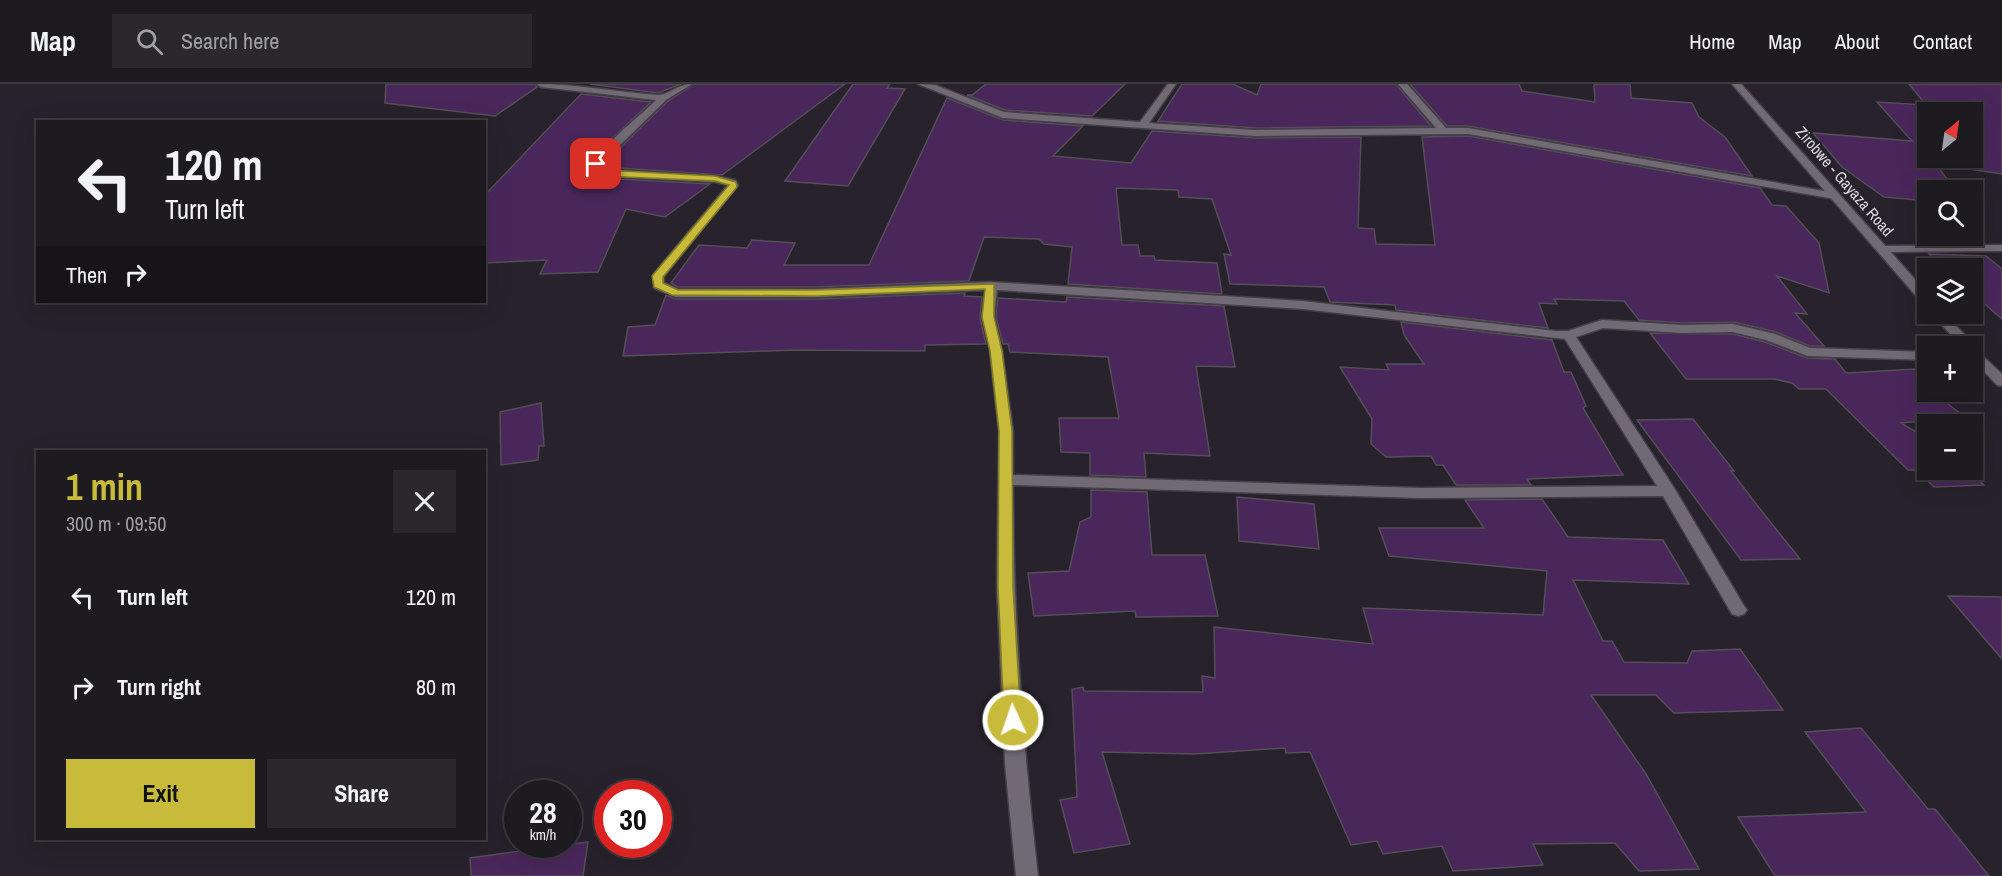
<!DOCTYPE html>
<meta charset="utf-8">
<style>
body{margin:0;font-family:"Archivo Narrow",sans-serif;background:#2a272d;color:#f1f3f6;height:100vh;display:flex;flex-direction:column;font-size:22px;white-space:nowrap}
*{box-sizing:border-box;margin:0}
p{font-size:20px;color:#a0a1a5}
.icon{flex:none;width:33px;height:33px;fill:none;stroke:currentColor;stroke-width:2;stroke-linecap:round;stroke-linejoin:round}
.map{position:relative;flex:1;overflow:hidden}
.sheet{position:absolute;left:36px;top:366px;width:450px;height:390px;display:flex;flex-direction:column;background:#1d1a20;border-radius:0px;box-shadow:0 6px 24px #0002,0 0 0 2px #3b383e}
.sheet>*{flex:none}
.banner{position:absolute;left:36px;top:36px;width:450px;height:183px;border-radius:0px;box-shadow:0 6px 24px #0002,0 0 0 2px #3b383e;background:#1d1a20;color:#f1f3f6;overflow:hidden}
.needle{width:39px;rotate:29deg}
.fabs{position:absolute;left:1917px;top:18px;display:grid;gap:12px}
.fabs a{display:grid;place-items:center;width:66px;height:66px;border-radius:0px;background:#1d1a20;box-shadow:0 6px 24px #0002,0 0 0 2px #3b383e;font-size:30px}
.speed{position:absolute;left:504px;top:696px;display:flex;gap:12px;font-size:30px;font-weight:700;text-align:center}
.speed>*{display:grid;place-content:center;width:78px;height:78px;border-radius:50%;background:#1d1a20;box-shadow:0 6px 24px #0002,0 0 0 2px #3b383e;line-height:1}
.speed small{font-size:15px;font-weight:400}
.speed .limit{border:9px solid #d22;background:#fff;color:#111}
.pin{position:absolute;display:grid;place-items:center;width:51px;height:51px;color:#fff;margin:-26px;border-radius:12px;box-shadow:0 3px 9px #0006}
.me{position:absolute;width:66px;margin:-33px;rotate:357deg;stroke-linejoin:round;filter:drop-shadow(0 0 4px #0008)}
.turn{display:flex;align-items:center;gap:21px;height:126px;padding:0 30px;font-size:27px}
.turn .icon{width:78px;height:78px;stroke-width:2.5}
.turn b{display:block;font-size:42px;line-height:51px}
.then{display:flex;align-items:center;height:57px;padding:0 30px;background:#0003;gap:12px;font-size:22px}
.round{display:grid;place-items:center;flex:none;width:63px;height:63px;border-radius:0px;background:#2a272d}
.summary{display:flex;align-items:center;justify-content:space-between;height:102px;padding:0 30px}
h1{font-size:36px;font-weight:700;line-height:45px;color:#c8bb3b}
.primary-button{display:flex;gap:12px;margin-top:auto;padding:12px 30px}
.primary-button a{flex:1;height:69px;border-radius:0px;background:#c8bb3b;color:#111;font-size:24px;font-weight:700;line-height:69px;text-align:center}
.primary-button a+a{background:#2a272d;color:#f1f3f6}
ul{padding:0;list-style:none}
li{display:flex;align-items:center;gap:18px;height:90px;padding:0 30px}
li div{flex:1}
li b{display:block;font-size:22px}
li em{font-style:normal}
header{display:flex;align-items:center;gap:36px;box-sizing:border-box;height:84px;padding:0 30px;background:#1d1a20;border-bottom:2px solid #3b383e}
header strong{font-size:28px}
nav{display:flex;gap:33px;margin-inline-start:auto;font-size:21px}
.search{width:420px;height:54px;background:#2a272d;display:flex;align-items:center;gap:15px;box-sizing:border-box;padding:0 21px;border-radius:0px;color:#a0a1a5;font-size:22px}
.map>svg:first-child{display:block}
.building{fill:#4a275b;stroke:#544e58;stroke-width:1.5;fill-rule:evenodd}
.lines{fill:none;stroke-linecap:round;stroke-linejoin:round}
.minor-casing{stroke:#444047;stroke-width:3}
.tertiary-casing{stroke:#444047;stroke-width:3}
.minor{fill:#716a74;fill-rule:evenodd}
.tertiary{fill:#716a74;fill-rule:evenodd}
.route{fill:#c8bb3b;stroke:#827a26;stroke-width:1.5}
.labels{text-anchor:middle;dominant-baseline:central;stroke-width:4.5;stroke-linejoin:round;paint-order:stroke}
.far-street-label{font-size:16px;fill:#d9d6dc;stroke:#27222b}
</style>
<header>
<strong>Map</strong>
<div class="search"><svg class="icon" aria-label="search" viewBox="0 0 24 24"><circle cx="10" cy="10" r="6"/><path d="M15 15l6 6"/></svg>Search here</div>
<nav><a>Home</a><a>Map</a><a>About</a><a>Contact</a></nav>
</header>
<div class="map">
<svg width="2002" height="792" viewBox="0 0 2002 792">
<rect width="100%" height="100%" fill="#27222b"/>
<g class="building">
<path d="M386,0H535L537,3L495,32L385,19Z"/>
<path d="M590,0H681L658,9Z"/>
<path d="M694,0H845L722,91L605,83L620,64L667,18Z"/>
<path d="M853,0H890L887,4L905,5L848,102L785,97Z"/>
<path d="M986,0H1125L1092,32L1005,26L967,11H972Z"/>
<path d="M1182,0H1233L1257,11L1261,0H1396L1431,42L1255,44L1158,37Z"/>
<path d="M1410,0H1519L1522,7L1595,18L1594,0H1630L1631,14L1692,19L1699,33L1725,53L1752,92L1468,42H1447Z"/>
<path d="M1909,0H2002V90L1936,80L1955,106H1928V117L1884,113L1842,83L1813,49L1912,57L1877,18L1926,21ZM1928,28H1972V74H1928Z"/>
<path d="M581,10L651,18L601,65L588,85L589,88L602,94L710,100L665,133L626,125L598,188L540,190L547,176L484,179V112Z"/>
<path d="M947,14L1003,36L1083,42L1053,72L1131,79L1152,47L1255,54L1361,53L1358,144L1374,145L1376,160L1435,161L1422,53L1468,52L1760,104L1772,121L1786,122L1819,159L1829,209L1777,192L1807,230L1795,229L1824,262H1810L1776,248L1734,238L1682,239L1639,236L1624,217L1554,215L1557,220L1539,219L1548,244L1396,226L1395,221L1330,218L1324,203L1230,200L1224,170L1231,171L1212,115L1179,113L1178,106L1116,104L1122,161H1138L1140,172H1154L1155,176L1217,179L1222,210L1068,200L1072,163L1044,160L1039,155L984,153L969,197L816,203H678L671,199L699,161L747,164L752,156L795,159L784,181H869Z"/>
<path d="M1929,170L1986,172L2002,185V235L1972,209V184H1945Z"/>
<path d="M965,209L964,212L982,213L980,234L986,260L925,261V267L795,266L623,272L628,243L655,241L666,211L676,215H816Z"/>
<path d="M1067,213L1224,222L1235,283L1196,282L1210,372L1144,369L1146,393L1090,391V369L1061,368L1059,334H1119L1108,273L1010,268L1008,260H1003L996,233L998,214L1066,218Z"/>
<path d="M1401,238L1552,256L1564,288H1571L1586,322L1583,324L1623,391L1527,395L1531,401H1456L1443,381H1436L1431,372L1386,373L1371,360L1372,335L1340,283L1389,286L1386,280H1424L1404,251Z"/>
<path d="M1650,249L1733,250L1765,258L1807,274L1835,275L1846,289L1916,285L1928,293V308H1947L1949,309L1935,310L1965,333L1901,339L1928,355V386H1967L1984,401L1934,403L1916,386H1908L1826,305H1799L1792,299L1774,295H1686Z"/>
<path d="M541,319L544,362H539L538,376L501,381L500,328Z"/>
<path d="M1693,335L1734,387H1731L1760,425L1800,475L1741,476L1637,336Z"/>
<path d="M1091,406L1147,408L1152,471H1205L1218,532L1136,533L1135,527L1034,532L1028,489L1069,487L1080,438L1091,433Z"/>
<path d="M1237,413L1314,420L1319,465L1239,457Z"/>
<path d="M1542,415L1568,453L1663,456L1689,500L1573,496L1603,557H1612L1624,578L1687,579L1692,567L1740,565L1783,626L1674,629L1656,611H1591L1646,690L1699,785L1639,787L1615,759L1533,760L1543,781L1453,787L1442,762L1383,770L1377,757L1351,761L1310,668L1286,669L1285,664L1195,670L1102,668L1130,760L1074,769L1060,716L1077,713L1072,605L1083,603L1084,607L1203,608L1202,592L1215,594L1214,543L1373,560L1363,524L1543,531L1547,487L1389,472L1379,444H1484L1465,416Z"/>
<path d="M1948,512L2002,513V575Z"/>
<path d="M1861,644L1928,725H1935L1989,792H1775L1738,733L1866,728L1805,648Z"/>
<path d="M588,758L583,792H471L470,774Z"/>
</g>
<g class="lines">
<g class="minor-casing">
<g id="minor">
<path d="M537,0C577,0 617,8 658,11C669,11 678,0 692,0L666,16L618,63L601,85L715,92L735,96L738,101L664,192V199L678,205H816L991,198L1303,217L1555,247H1568L1602,236L1682,241L1733,240L1775,250L1810,264L1928,268V276L1808,272L1766,256L1733,248L1682,249L1603,244L1576,253L1676,407L1744,522L1747,526L1744,530L1738,532L1732,530L1663,412L1420,414L1013,401C1013,532 1023,662 1038,792H1016L1005,680L997,503L999,347L990,267L982,233L985,206L816,213H676L654,204V190L728,101L715,98L602,92L590,86C604,58 634,38 656,16L541,3ZM997,206L1303,225L1565,255L1657,402L1420,404L1013,391V347L1002,267L994,233Z"/>
<path d="M918,0L935,1L1004,28L1140,38L1168,0H1176L1149,39L1255,46L1436,44L1398,0H1407L1446,44H1468L1835,109L1840,112L1835,115L1468,50L1255,52L1003,34Z"/>
<path d="M2002,161V167L1882,168L1876,165L1882,162Z"/>
</g>
</g>
<g class="tertiary-casing">
<g id="tertiary">
<path d="M1732,0H1741L1928,210V222L1924,221Z"/>
<path d="M1932,230H1944L1973,259V263L2002,290V302L1997,301L1972,275V262H1961Z"/>
</g>
</g>
<use href="#minor" class="minor"/>
<use href="#tertiary" class="tertiary"/>
</g>
<path class="route" d="M596,77L601,80L600,85L604,86L715,92L736,98L737,103L663,193V199L678,206H816L994,200V233L1002,267L1012,347L1013,503L1021,636L1019,641L1013,643L1007,641L1004,636L998,503L999,347L990,267L982,233L985,205L816,212L672,211L654,203L652,192L729,101L715,97L602,92L590,86L592,80Z"/>
<g class="labels">
<g class="far-street-label">
<text transform="translate(1845 97) rotate(49)">Zirobwe - Gayaza Road</text>
</g>
</g>
</svg>
<div class="fabs">
<a><svg class="needle" viewBox="-14 -14 28 28"><path d="M0-13l5 13h-10z" fill="#e53935"/><path d="M0 13l5-13h-10z" fill="#a0a1a5"/></svg></a>
<a><svg class="icon" aria-label="search" viewBox="0 0 24 24"><circle cx="10" cy="10" r="6"/><path d="M15 15l6 6"/></svg></a>
<a><svg class="icon" aria-label="layers" viewBox="0 0 24 24"><path d="M12 4l9 5-9 5-9-5zM3 14l9 5 9-5"/></svg></a>
<a>+</a>
<a>−</a>
</div>
<div class="speed"><div>28<small>km/h</small></div><div class="limit">30</div></div>
<div class="pin" style="left:596px;top:80px;background:#d93025"><svg class="icon" aria-label="arrive" viewBox="0 0 24 24"><path d="M6 21V4h12l-3 4 3 4H6"/></svg></div>
<svg class="me" style="left:1013px;top:636px" viewBox="-20 -20 40 40"><circle r="17" fill="#c8bb3b" stroke="#fff" stroke-width="3"/><path d="M0-11L8 9 0 5-8 9z" fill="#fff"/></svg>
<div class="banner">
<div class="turn"><svg class="icon" aria-label="left" viewBox="0 0 24 24"><path d="M17 20v-9H6M10 6l-5 5 5 5"/></svg><div><b>120 m</b>Turn left</div></div>
<div class="then">Then<svg class="icon" aria-label="right" viewBox="0 0 24 24"><path d="M7 20v-9h11M14 6l5 5-5 5"/></svg></div>
</div>
<section class="sheet">
<div class="summary"><div><h1>1 min</h1><p>300 m · 09:50</p></div><a class="round"><svg class="icon" aria-label="close" viewBox="0 0 24 24"><path d="M6 6l12 12M18 6L6 18"/></svg></a></div>
<ul>
<li><svg class="icon" aria-label="left" viewBox="0 0 24 24"><path d="M17 20v-9H6M10 6l-5 5 5 5"/></svg><div><b>Turn left</b></div><em>120 m</em></li>
<li><svg class="icon" aria-label="right" viewBox="0 0 24 24"><path d="M7 20v-9h11M14 6l5 5-5 5"/></svg><div><b>Turn right</b></div><em>80 m</em></li>
</ul>
<div class="primary-button"><a>Exit</a><a>Share</a></div>
</section>
</div>
